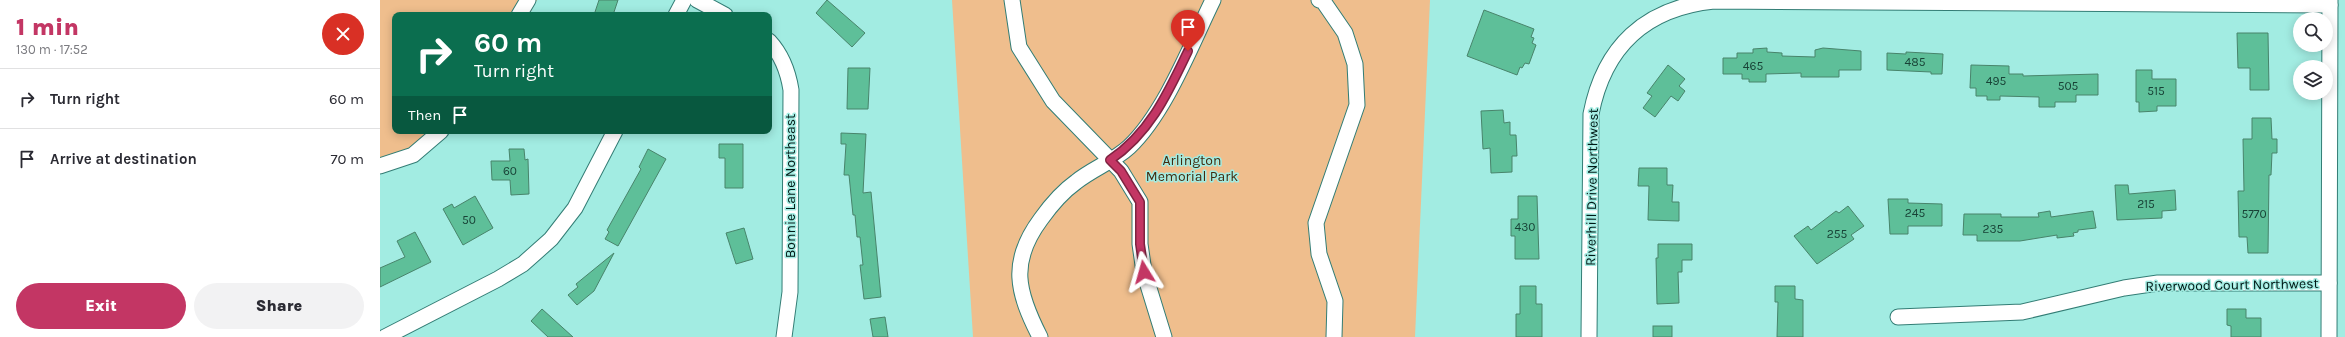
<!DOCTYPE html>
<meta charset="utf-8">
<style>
body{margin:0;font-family:Karla,sans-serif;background:#f2f2f3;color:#2b2b33;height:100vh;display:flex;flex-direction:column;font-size:15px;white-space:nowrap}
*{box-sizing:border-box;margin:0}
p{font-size:13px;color:#7c7c81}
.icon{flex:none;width:22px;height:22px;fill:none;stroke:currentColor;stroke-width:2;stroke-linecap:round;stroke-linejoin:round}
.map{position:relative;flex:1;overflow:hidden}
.panel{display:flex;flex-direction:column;background:#fff;width:380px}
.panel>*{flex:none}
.top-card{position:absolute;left:12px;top:12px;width:380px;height:122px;border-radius:8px;box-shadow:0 2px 10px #0003;background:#0b6e4f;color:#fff;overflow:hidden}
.controls{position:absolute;left:1913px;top:12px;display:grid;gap:8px}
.controls a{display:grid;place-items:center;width:40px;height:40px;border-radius:50%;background:#fff;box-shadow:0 2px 10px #0003;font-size:20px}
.pin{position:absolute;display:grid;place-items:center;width:34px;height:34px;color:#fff;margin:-41px -17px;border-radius:50% 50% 50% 0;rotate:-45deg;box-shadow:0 0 4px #0007}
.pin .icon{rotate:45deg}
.me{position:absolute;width:44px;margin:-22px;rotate:352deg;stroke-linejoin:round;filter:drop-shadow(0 0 3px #0008)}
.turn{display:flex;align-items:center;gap:14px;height:84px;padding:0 16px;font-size:18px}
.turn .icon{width:52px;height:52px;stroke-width:2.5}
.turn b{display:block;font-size:28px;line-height:34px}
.then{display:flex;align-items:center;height:38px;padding:0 16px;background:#0003;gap:8px;font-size:15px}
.round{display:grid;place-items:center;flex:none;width:42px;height:42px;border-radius:21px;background:#f2f2f3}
.head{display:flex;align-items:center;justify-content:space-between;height:68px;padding:0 16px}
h1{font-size:24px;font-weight:800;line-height:30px;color:#c33664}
.button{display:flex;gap:8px;margin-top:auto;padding:8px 16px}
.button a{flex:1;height:46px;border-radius:24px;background:#c33664;color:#fff;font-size:16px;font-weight:800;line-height:46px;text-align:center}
.button a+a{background:#f2f2f3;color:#2b2b33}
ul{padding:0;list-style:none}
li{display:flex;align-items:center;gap:12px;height:60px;padding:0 16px;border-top:1px solid #e1e1e2}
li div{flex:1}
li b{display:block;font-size:15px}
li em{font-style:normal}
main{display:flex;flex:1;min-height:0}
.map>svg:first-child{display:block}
.green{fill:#efbe8d}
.building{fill:#5ebf99;stroke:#48846b}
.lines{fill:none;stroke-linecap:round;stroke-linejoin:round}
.minor-casing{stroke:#337d75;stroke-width:17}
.minor{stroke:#fff;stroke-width:15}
.route-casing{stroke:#7f2341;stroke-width:10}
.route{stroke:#c33664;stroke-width:7}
.labels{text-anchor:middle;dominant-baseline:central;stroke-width:3;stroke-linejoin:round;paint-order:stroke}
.number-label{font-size:12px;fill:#184236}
.park-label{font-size:14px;fill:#432a0e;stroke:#a2ece2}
.street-label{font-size:14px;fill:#001815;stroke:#a2ece2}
</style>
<main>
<section class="panel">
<div class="head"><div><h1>1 min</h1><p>130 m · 17:52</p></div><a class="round" style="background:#d93025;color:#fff"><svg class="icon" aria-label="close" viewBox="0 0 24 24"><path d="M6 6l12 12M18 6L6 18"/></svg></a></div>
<ul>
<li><svg class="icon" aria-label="right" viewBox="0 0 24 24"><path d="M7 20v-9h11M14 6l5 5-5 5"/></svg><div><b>Turn right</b></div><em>60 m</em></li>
<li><svg class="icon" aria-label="arrive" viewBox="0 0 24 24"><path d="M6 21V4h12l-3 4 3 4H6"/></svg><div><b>Arrive at destination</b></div><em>70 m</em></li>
</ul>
<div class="button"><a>Exit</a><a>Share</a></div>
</section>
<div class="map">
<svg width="1965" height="337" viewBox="0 0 1965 337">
<rect width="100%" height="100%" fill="#a2ece2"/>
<g class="green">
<path d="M0,0H157L149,15H15V131H71L41,158L0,172Z"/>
<path d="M572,0H1050L1035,337H593Z"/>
</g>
<g class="building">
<path d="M219,0H238L233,15H214Z"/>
<path d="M447,0L485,33L472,47L436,13Z"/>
<path d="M1104,10L1154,29L1151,37L1154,38L1152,43L1156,45L1149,64L1145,63L1142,68L1140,67L1137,75L1087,56Z"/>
<path d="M1857,33H1888L1889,90H1870V68H1858Z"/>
<path d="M1387,48V52L1402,53V56L1435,57V50L1443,48L1481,51V70H1459V77H1421V73L1386,74V82H1369V79H1362V74H1343V58H1357V53H1373V49Z"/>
<path d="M1526,52L1563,54L1562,74H1551V72L1507,70V53L1526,54Z"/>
<path d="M1288,65L1305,79L1299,86L1305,91L1298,101L1291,96L1275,117L1263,108L1272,96L1267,93Z"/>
<path d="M1591,65L1629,66V74H1643V76L1718,74V95H1696V102H1675V107H1659V97L1620,96V100H1607V96H1596V88H1590Z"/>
<path d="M468,68H490L488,109H467Z"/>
<path d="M1756,70H1772V79H1796V106H1777V111L1759,112V102H1756Z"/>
<path d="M1123,110L1124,123L1130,122V135H1136L1137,156H1132V172L1111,173L1110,148L1103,149L1101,111Z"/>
<path d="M1872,118H1891L1892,139H1897V153H1892L1891,175H1889L1888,253H1868L1867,237H1859L1858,191H1864L1863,139H1872Z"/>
<path d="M461,133L486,134L483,193L491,192L501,297L484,299L480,265H483L480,237H477L475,215H473L469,175H464L466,144H461Z"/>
<path d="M339,144H363V188H345V158H339Z"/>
<path d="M129,149H144L145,160L148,159L149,194L131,195L130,180H112L111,161H130Z"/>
<path d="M268,149L286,159L238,246L225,239L229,232L227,230L261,169L259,167Z"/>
<path d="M1259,168H1287V185H1293L1292,202H1299V221L1268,220L1269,186H1258Z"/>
<path d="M1735,185H1748L1749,194L1795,190L1796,210L1782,211V218L1737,220Z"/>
<path d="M95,196L113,228L83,245L63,209L72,204L74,208Z"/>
<path d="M1138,196H1157L1159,259H1135V236H1131V219H1138Z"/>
<path d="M1508,199H1528V203L1562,204V226H1528V234H1510Z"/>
<path d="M1468,206L1484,226L1471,235L1474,239L1437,264L1414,236L1428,226L1431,230L1456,211L1459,213Z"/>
<path d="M1670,211L1671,217L1713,211L1716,228L1698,230V232L1693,233L1694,236L1677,238V235L1640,241H1597V235H1583L1584,214H1621V217H1659L1658,213Z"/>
<path d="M364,228L373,259L356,264L346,233Z"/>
<path d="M35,232L51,262L0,287V268L25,257L17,241Z"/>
<path d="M1278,244H1312V260H1302V272H1298L1299,303L1277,304L1276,258H1278Z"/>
<path d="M234,253L214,291L197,305L188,295L198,287L196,284Z"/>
<path d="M1140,286H1156V304H1162V337H1136V314H1140Z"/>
<path d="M1395,286H1415V299L1423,300V337H1397L1398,302H1395Z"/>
<path d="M162,309L193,337H168L151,321Z"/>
<path d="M1847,309H1866V318H1881V337H1851V326L1847,325Z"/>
<path d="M505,317L508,337H493L490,319Z"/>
<rect x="1273" y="326" width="19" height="11"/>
</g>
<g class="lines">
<g class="minor-casing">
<g id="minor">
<path d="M317,0L345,15"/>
<path d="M632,0L639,47L673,101L741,171L760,202V244L764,272L784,337"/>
<path d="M939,0L943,1L965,33L975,64L977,105L936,223L939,254L955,301L954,337"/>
<path d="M139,15L148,0"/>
<path d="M296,15L304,0"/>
<path d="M389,41C402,55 408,71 411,90L410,292L404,337"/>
<path d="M0,166L33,155L61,131"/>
<path d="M1518,317L1642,312L1744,288L1778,283H1949"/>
<path d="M5,337L118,279L143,264L171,239L195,208L235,131"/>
<path d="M660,337C637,292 629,262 661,219C671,205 682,192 696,182C712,169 734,161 749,147C785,113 811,45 833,0"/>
<path d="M1209,337L1211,114C1224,47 1265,8 1334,1L1950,5"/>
<path d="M1949,337L1950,0"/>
</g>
</g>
<use href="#minor" class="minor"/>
</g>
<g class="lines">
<g class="route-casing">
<path id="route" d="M764,272L760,244V202L741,171L730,160C770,133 788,93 808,51"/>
</g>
<use href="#route" class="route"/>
</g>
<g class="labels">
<g class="number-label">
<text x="1535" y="62">485</text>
<text x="1373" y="66">465</text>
<text x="1616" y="81">495</text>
<text x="1688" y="86">505</text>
<text x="1776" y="91">515</text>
<text x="130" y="171">60</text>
<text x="1766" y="204">215</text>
<text x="1535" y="213">245</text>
<text x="1874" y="214">5770</text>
<text x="89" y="220">50</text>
<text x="1145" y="227">430</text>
<text x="1613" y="229">235</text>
<text x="1457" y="234">255</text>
</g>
<g class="park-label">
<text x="812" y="160">Arlington<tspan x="812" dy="16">Memorial Park</tspan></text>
</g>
<g class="street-label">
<text transform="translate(410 186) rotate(-90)">Bonnie Lane Northeast</text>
<text transform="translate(1212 187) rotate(-89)">Riverhill Drive Northwest</text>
<text transform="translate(1852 285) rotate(-1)">Riverwood Court Northwest</text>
</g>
</g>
</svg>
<div class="controls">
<a><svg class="icon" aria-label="search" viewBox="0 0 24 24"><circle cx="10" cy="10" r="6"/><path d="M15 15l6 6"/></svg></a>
<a><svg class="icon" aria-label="layers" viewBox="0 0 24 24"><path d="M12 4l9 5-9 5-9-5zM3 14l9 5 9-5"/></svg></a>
</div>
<div class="pin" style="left:808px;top:51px;background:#d93025"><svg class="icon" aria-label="arrive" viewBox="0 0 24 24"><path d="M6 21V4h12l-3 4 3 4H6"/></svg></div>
<svg class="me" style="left:764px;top:272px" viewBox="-20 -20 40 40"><path d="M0-17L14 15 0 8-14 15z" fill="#c33664" stroke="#fff" stroke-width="4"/></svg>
<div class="top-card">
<div class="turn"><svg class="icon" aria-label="right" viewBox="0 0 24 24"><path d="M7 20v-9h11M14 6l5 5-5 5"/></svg><div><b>60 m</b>Turn right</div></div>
<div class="then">Then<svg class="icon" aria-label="arrive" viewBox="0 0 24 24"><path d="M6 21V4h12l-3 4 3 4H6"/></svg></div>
</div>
</div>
</main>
